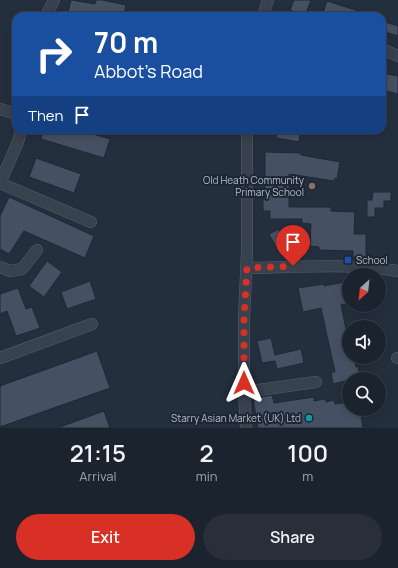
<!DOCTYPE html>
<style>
body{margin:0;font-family:Manrope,sans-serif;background:#282f3a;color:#f1f3f6;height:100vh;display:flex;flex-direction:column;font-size:15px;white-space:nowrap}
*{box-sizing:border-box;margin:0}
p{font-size:13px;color:#a0a4aa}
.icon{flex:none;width:22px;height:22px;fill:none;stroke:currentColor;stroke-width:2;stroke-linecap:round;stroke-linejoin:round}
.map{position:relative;height:428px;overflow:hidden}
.sheet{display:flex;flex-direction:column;background:#1b232e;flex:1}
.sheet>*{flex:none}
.guide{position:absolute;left:12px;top:12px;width:374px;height:122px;border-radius:12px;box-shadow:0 2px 10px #0003,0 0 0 1px #39404a;background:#1a4fa0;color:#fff;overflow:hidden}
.needle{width:26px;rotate:207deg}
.tools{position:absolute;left:342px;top:268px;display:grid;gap:8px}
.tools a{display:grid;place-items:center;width:44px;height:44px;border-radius:50%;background:#1b232e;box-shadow:0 2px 10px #0003,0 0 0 1px #39404a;font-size:20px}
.pin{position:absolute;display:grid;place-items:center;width:34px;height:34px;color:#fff;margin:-41px -17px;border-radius:50% 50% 50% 0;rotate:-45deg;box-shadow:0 0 4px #0007}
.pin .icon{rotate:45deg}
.me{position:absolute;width:44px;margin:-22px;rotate:0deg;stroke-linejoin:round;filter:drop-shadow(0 0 3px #0008)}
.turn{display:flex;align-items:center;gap:14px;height:84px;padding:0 16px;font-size:18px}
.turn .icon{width:52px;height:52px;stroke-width:2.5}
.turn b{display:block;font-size:28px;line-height:34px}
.then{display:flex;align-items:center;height:38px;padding:0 16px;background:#0003;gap:8px;font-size:15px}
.eta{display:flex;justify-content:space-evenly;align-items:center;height:68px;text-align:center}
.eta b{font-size:24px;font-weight:600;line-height:28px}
.cta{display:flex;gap:8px;margin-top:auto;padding:8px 16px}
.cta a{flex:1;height:46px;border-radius:24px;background:#d93025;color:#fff;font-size:16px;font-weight:600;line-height:46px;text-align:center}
.cta a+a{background:#282f3a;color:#f1f3f6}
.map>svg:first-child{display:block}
.building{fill:#455162;stroke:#1f2835}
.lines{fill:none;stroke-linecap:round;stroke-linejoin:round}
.minor-casing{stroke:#565f6c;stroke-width:12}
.minor{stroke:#38414e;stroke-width:11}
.route{stroke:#d93025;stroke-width:7;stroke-dasharray:0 12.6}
.education-dot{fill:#8d6e63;stroke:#1d2633;stroke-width:1.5}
.transit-dot{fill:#1a4fb4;stroke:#1d2633;stroke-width:1.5}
.culture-dot{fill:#0f9aa8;stroke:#1d2633;stroke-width:1.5}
.labels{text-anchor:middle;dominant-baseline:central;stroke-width:4;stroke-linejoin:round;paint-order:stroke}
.poi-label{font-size:10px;fill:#b4bcc9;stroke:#1d2633;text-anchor:end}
</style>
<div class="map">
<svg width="398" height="428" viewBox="0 0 398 428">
<rect width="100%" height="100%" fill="#242f3e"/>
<g class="building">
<path d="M71,0L95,4L96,0H102L126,5L124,16H67Z"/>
<path d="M294,0H311L305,16L290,10Z"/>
<path d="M327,1L368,14V16H322Z"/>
<path d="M382,21L398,26V36L382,31Z"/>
<path d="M382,73L398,76V94L382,90Z"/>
<path d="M43,130H79L110,139L104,158L41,139Z"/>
<path d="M278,130H294L300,135L299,142L276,138Z"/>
<path d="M265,152L301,153V155L340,162L337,179L335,178L334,181L289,174V207H331V211L355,212L354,234H366V258L353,257V251L319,250V247L310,246L311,224L302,223V219H270V211H263V199H265Z"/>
<path d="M36,158L81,174L74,193L29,177Z"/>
<path d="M373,192H391V201H384V208H375V217H367V200H372Z"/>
<path d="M9,197L94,236L85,258L24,231L9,254L0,249V216Z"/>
<path d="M279,229L287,246L278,251L269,234Z"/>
<path d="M47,261L62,272L44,297L29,286Z"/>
<path d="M90,281L96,299L67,309L61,292Z"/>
<path d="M349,281V303L341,305L349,344V357H354L356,367L358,366L360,378L349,379V380L333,384L331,372H335L321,308L303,312L298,288L324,284V286Z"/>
<path d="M18,288L26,309L32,307L40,328L16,336L7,311L0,314V294Z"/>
<path d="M271,338L275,355L301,349L304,363L277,369L275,361L262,363L257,341Z"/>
<path d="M97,351L110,388L0,427V386Z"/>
<path d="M272,395L274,403L314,397V401L325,399L326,402L334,400L335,404L349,402V409H360L363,428H258L253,398Z"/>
<path d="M104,411L110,428H60V427Z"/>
</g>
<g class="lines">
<g class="minor-casing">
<g id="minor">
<path d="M46,16L54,0"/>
<path d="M263,16L268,0"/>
<path d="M382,49L398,56"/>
<path d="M0,109L16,114"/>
<path d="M0,183L91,222"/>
<path d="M0,183L18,142L21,130"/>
<path d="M0,267L10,271L22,269L37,250"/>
<path d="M247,268C298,267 347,263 398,271"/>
<path d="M0,358L92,324"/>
<path d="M397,358H398"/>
<path d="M244,392L316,382"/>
<path d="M246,428L244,392V319L247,252V130"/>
</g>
</g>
<use href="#minor" class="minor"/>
</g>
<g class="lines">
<path class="route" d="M244,383V320L247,268L293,266"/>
</g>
<circle class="education-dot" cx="312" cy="186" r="4"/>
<rect class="transit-dot" x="344" y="256" width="8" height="8" rx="2"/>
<circle class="culture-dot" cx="309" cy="418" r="4"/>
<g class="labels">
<g class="poi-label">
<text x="304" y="180">Old Heath Community<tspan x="304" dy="12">Primary School</tspan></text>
<text x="356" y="260" text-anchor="start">School</text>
<text x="301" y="418">Starry Asian Market (UK) Ltd</text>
</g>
</g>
</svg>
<div class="tools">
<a><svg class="needle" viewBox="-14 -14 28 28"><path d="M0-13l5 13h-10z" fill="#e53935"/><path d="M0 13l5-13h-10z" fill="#a0a4aa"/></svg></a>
<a><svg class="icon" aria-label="sound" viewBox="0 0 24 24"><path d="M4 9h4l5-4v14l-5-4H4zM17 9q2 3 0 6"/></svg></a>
<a><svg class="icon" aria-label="search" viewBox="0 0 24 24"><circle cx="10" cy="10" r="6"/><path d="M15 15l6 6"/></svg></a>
</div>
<div class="pin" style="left:293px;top:266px;background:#d93025"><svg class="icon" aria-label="arrive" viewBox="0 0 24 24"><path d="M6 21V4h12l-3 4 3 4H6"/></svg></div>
<svg class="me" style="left:244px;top:383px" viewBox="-20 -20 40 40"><path d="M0-17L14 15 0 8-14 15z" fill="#d93025" stroke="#fff" stroke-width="4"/></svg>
<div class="guide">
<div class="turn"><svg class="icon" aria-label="right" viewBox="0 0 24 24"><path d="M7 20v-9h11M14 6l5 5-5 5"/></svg><div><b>70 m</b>Abbot's Road</div></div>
<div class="then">Then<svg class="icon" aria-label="arrive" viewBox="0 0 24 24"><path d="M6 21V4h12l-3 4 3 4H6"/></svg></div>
</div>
</div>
<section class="sheet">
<div class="eta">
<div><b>21:15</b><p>Arrival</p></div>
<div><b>2</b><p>min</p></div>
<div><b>100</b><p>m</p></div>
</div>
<div class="cta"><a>Exit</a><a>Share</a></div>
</section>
